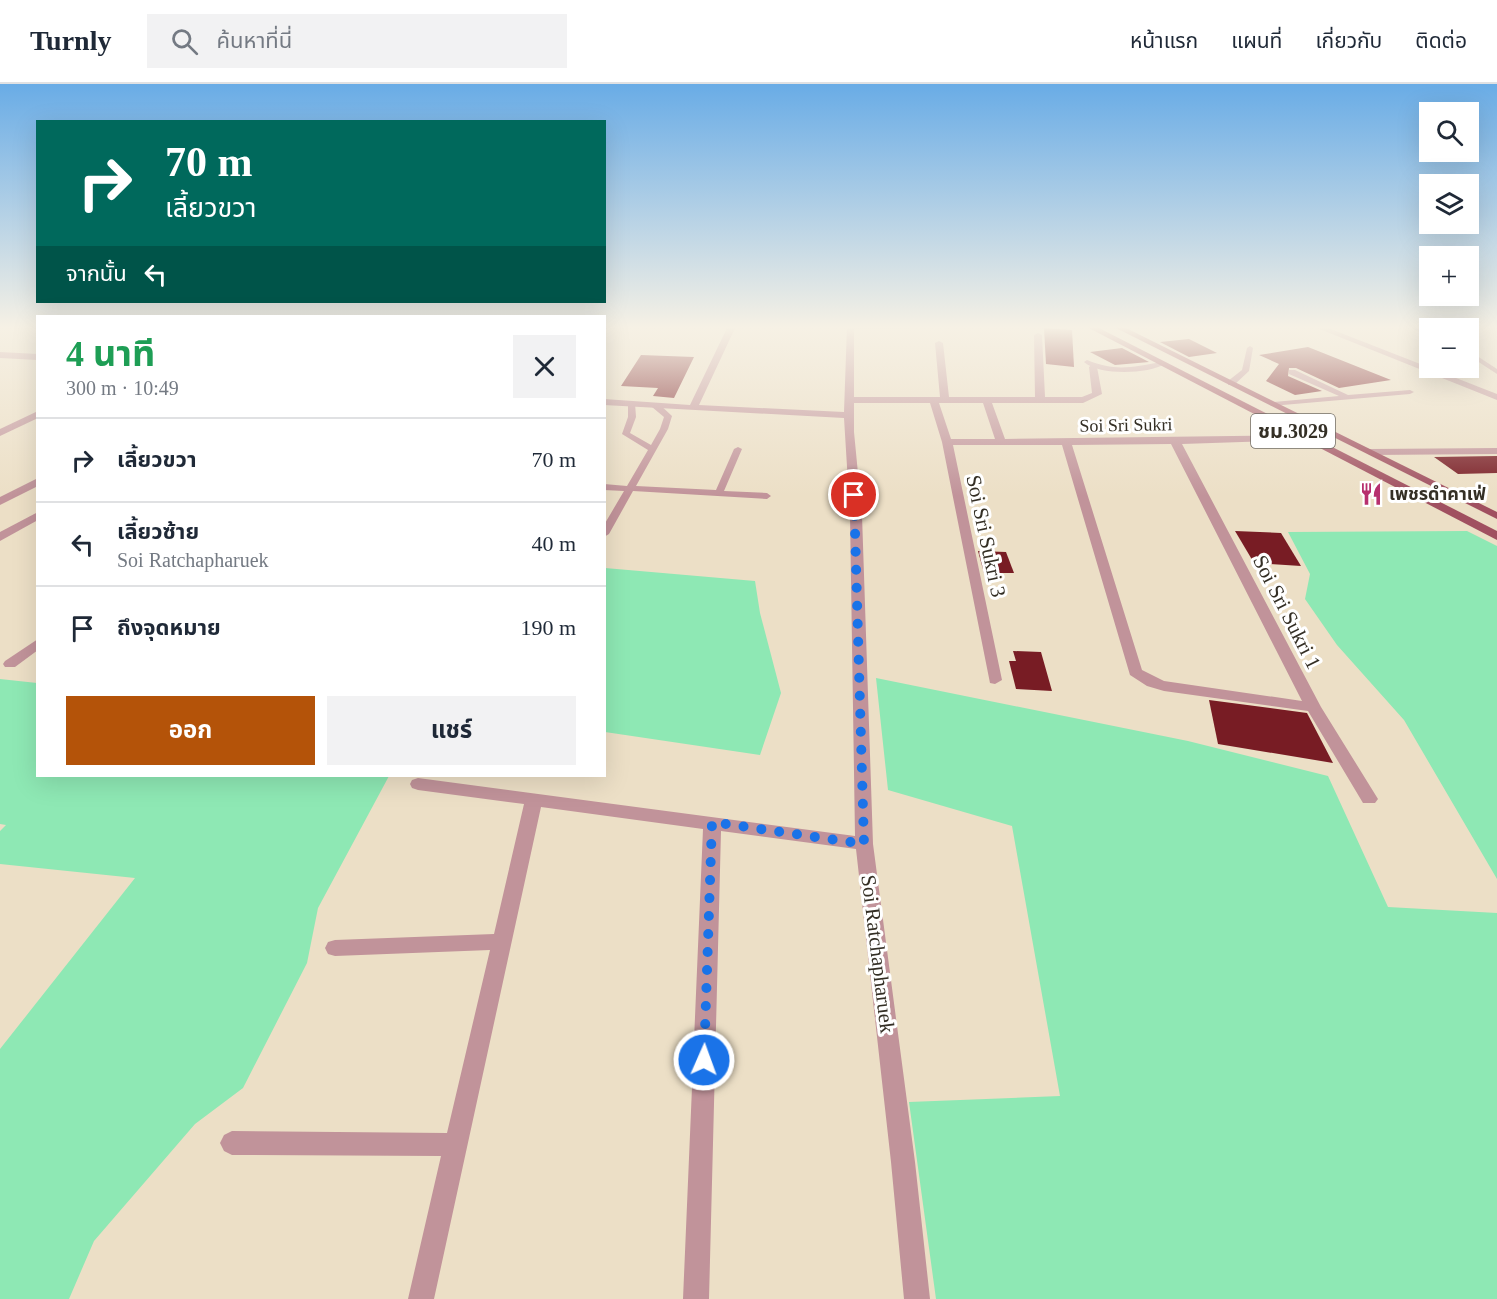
<!DOCTYPE html>
<html lang="th">
<meta charset="utf-8">
<style>
body{margin:0;font-family:"Times New Roman","Noto Sans Thai",serif;background:#f2f2f3;color:#1f2937;height:100vh;display:flex;flex-direction:column;font-size:22px;white-space:nowrap}
*{box-sizing:border-box;margin:0}
p{font-size:20px;color:#747a83}
.icon{flex:none;width:33px;height:33px;fill:none;stroke:currentColor;stroke-width:2;stroke-linecap:round;stroke-linejoin:round}
.map{position:relative;flex:1;overflow:hidden}
.details{position:absolute;left:36px;top:231px;width:570px;height:462px;display:flex;flex-direction:column;background:#fff;border-radius:0px;box-shadow:0 6px 24px #0002}
.details>*{flex:none}
.guide{position:absolute;left:36px;top:36px;width:570px;height:183px;border-radius:0px;box-shadow:0 6px 24px #0002;background:#00695c;color:#fff;overflow:hidden}
.tools{position:absolute;left:1419px;top:18px;display:grid;gap:12px}
.tools a{display:grid;place-items:center;width:60px;height:60px;border-radius:0px;background:#fff;box-shadow:0 6px 24px #0002;font-size:30px}
.pin{position:absolute;display:grid;place-items:center;width:51px;height:51px;color:#fff;margin:-26px;border:3px solid #fff;border-radius:50%;box-shadow:0 2px 6px #0007}
.me{position:absolute;width:66px;margin:-33px;rotate:2deg;stroke-linejoin:round;filter:drop-shadow(0 0 4px #0008)}
.turn{display:flex;align-items:center;gap:21px;height:126px;padding:0 30px;font-size:27px}
.turn .icon{width:78px;height:78px;stroke-width:2.5}
.turn b{display:block;font-size:42px;line-height:51px}
.then{display:flex;align-items:center;height:57px;padding:0 30px;background:#0003;gap:12px;font-size:22px}
.round{display:grid;place-items:center;flex:none;width:63px;height:63px;border-radius:0px;background:#f2f2f3}
.overview{display:flex;align-items:center;justify-content:space-between;height:102px;padding:0 30px}
h1{font-size:36px;font-weight:700;line-height:45px;color:#1e9e55}
.button{display:flex;gap:12px;margin-top:auto;padding:12px 30px}
.button a{flex:1;height:69px;border-radius:0px;background:#b45309;color:#fff;font-size:24px;font-weight:700;line-height:69px;text-align:center}
.button a+a{background:#f2f2f3;color:#1f2937}
ul{padding:0;list-style:none}
li{display:flex;align-items:center;gap:18px;height:84px;padding:0 30px;border-top:2px solid #e0e1e3}
li div{flex:1}
li b{display:block;font-size:22px}
li em{font-style:normal}
header{display:flex;align-items:center;gap:36px;box-sizing:border-box;height:84px;padding:0 30px;background:#fff;border-bottom:2px solid #e0e1e3}
header strong{font-size:28px}
nav{display:flex;gap:33px;margin-inline-start:auto;font-size:21px}
.search{width:420px;height:54px;background:#f2f2f3;display:flex;align-items:center;gap:15px;box-sizing:border-box;padding:0 21px;border-radius:0px;color:#747a83;font-size:22px}
.map>svg:first-child{display:block}
.green{fill:#8ee8b4}
.building{fill:#781c24}
.lines{fill:none;stroke-linecap:round;stroke-linejoin:round}
.service{fill:#c1939a;fill-rule:evenodd}
.minor{fill:#c1939a;fill-rule:evenodd}
.primary{fill:#a05060;fill-rule:evenodd}
.route{stroke:#1a73e8;stroke-width:10;stroke-dasharray:0 18}
.labels{text-anchor:middle;dominant-baseline:central;stroke-width:6;stroke-linejoin:round;paint-order:stroke}
.far-street-label{font-size:18px;fill:#342f25;stroke:#fff}
.far-poi-label{font-size:18px;font-weight:bold;fill:#342f25;stroke:#fff;text-anchor:start}
.shield{fill:#fff;stroke:#716d66;stroke-width:1.5}
.shield-label{font-size:20px;font-weight:bold;fill:#342f25}
.street-label{font-size:21px;fill:#342f25;stroke:#fff}
</style>
<header>
<strong>Turnly</strong>
<div class="search"><svg class="icon" aria-label="search" viewBox="0 0 24 24"><circle cx="10" cy="10" r="6"/><path d="M15 15l6 6"/></svg>ค้นหาที่นี่</div>
<nav><a>หน้าแรก</a><a>แผนที่</a><a>เกี่ยวกับ</a><a>ติดต่อ</a></nav>
</header>
<div class="map">
<svg width="1497" height="1215" viewBox="0 0 1497 1215">
<rect width="100%" height="100%" fill="#ecdfc6"/>
<g class="green">
<path d="M1467,447L1497,462V795L1404,636L1337,561L1305,515L1310,490L1288,448Z"/>
<path d="M605,484L755,497L760,529L781,609L760,671L605,648Z"/>
<path d="M876,594L1188,657L1328,692L1388,823L1497,829V1215H936L909,1018L1060,1012L1012,742L888,706Z"/>
<path d="M0,595L37,599L38,692H389L318,824L307,879L243,1004L195,1040L94,1157L69,1215H0V965L135,794L0,780V747L6,741L0,740Z"/>
</g>
<g class="building">
<path d="M1044,244L1072,246L1074,283L1046,280Z"/>
<path d="M1189,255L1217,269L1189,273L1160,258Z"/>
<path d="M1308,263L1391,296L1339,304L1296,284H1289L1288,292L1322,307L1295,311L1266,297L1279,280L1259,271Z"/>
<path d="M1122,264L1149,278L1115,281L1090,268Z"/>
<path d="M641,271L694,273L674,314L653,312L658,304L621,302Z"/>
<path d="M1497,372V389L1458,390L1434,373Z"/>
<path d="M1235,447L1281,449L1301,482L1254,479Z"/>
<path d="M978,467L1006,468L1014,489H984Z"/>
<path d="M1013,567L1041,568L1052,607L1016,605L1009,577H1016Z"/>
<path d="M1209,616L1307,629L1333,679L1218,660Z"/>
</g>
<g class="lines">
<g class="service">
<path d="M1417,243L1430,248V253L1415,246L1414,245Z"/>
<path d="M1250,262L1253,264L1249,287L1234,301H1228V297L1242,286L1247,264Z"/>
<path d="M1468,266L1497,285V290L1468,271Z"/>
<path d="M1087,276C1117,288 1131,283 1162,278L1165,280C1148,290 1100,292 1084,278Z"/>
<path d="M1289,286H1295L1348,311L1410,306L1414,308L1410,310L1271,322L1270,320L1274,318L1339,312L1289,290Z"/>
<path d="M628,317L635,319L636,333L630,349L651,361L660,345L664,333L652,323V319H658L672,332L668,345L636,402L716,406L734,365L738,363L742,365L724,407L767,409L771,412L767,415L633,407L609,450L604,453V441L624,407L604,406V400L627,402L648,366L622,350L628,333Z"/>
</g>
<g class="minor">
<path d="M728,242H736L699,321L844,328L847,242H918L914,244L854,245V313H940L935,259L939,257L943,259L949,313H1035L1034,251L1038,249L1042,251L1045,313H1082L1092,309L1089,283L1093,280L1097,283L1102,310L1083,319H992L1005,355L1309,351L1310,353L1305,356L1182,360L1321,623L1378,715L1375,719H1363L1308,627L1164,607L1147,602L1130,591L1062,361H953L1002,596L995,600L990,599L942,358L930,319H854V348L862,431L873,760L915,1078L930,1215H904L891,1078L856,765L721,747L709,1215H683L703,745L541,723L434,1215H408L441,1072L232,1071L224,1067L220,1059L224,1051L232,1047L447,1049L490,866L335,872L328,870L325,864L328,858L335,856L494,850L524,720L418,706L412,704L410,700L412,696L418,694L855,752L850,431L844,334L604,321V315L690,321ZM939,319H983L995,355H951ZM1171,360L1302,617L1164,597L1142,586L1072,361Z"/>
<path d="M1312,242H1323L1497,310V316Z"/>
<path d="M0,268L38,270V276L0,274Z"/>
<path d="M38,327V334L0,352V345Z"/>
<path d="M1497,364V370L1370,371L1365,368L1370,365Z"/>
<path d="M38,394V402L0,421V413Z"/>
<path d="M38,428V436L0,457V448Z"/>
<path d="M38,555V566L15,583H5L3,580L5,577Z"/>
</g>
<g class="primary">
<path d="M1085,242H1095L1497,447V456Z"/>
<path d="M1112,242H1122L1497,428V435Z"/>
</g>
</g>
<linearGradient id="sky" x2="0" y2="1"><stop stop-color="#69ace6"/><stop offset="0.59" stop-color="#f6f1e5"/><stop offset="1" stop-color="#f6f1e5" stop-opacity="0"/></linearGradient>
<rect width="1497" height="412" fill="url(#sky)"/>
<g class="lines">
<path class="route" d="M704,976L712,738L864,760L854,411"/>
</g>
<defs>
<g id="restaurant-bare" transform="scale(1.8)"><path d="M-5-6h1v4h1v-4h1v4h1v-4h1v5L-1.5 .5V6h-2V.5L-5-1ZM5-6V6H3V1.5H1.5Q1.5-4 5-6Z" fill="#b72f6e" stroke="#fff" stroke-width="2.5" paint-order="stroke"/></g>
</defs>
<g fill-rule="evenodd">
<use href="#restaurant-bare" x="1371" y="410"/>
</g>
<g class="labels">
<g class="far-street-label">
<text transform="translate(1126 341) rotate(-1)">Soi Sri Sukri</text>
</g>
<g class="far-poi-label">
<text x="1389" y="410">เพชรดำคาเฟ่</text>
</g>
<rect class="shield" x="1251" y="330" width="84" height="34" rx="4.5"/>
<g class="shield-label">
<text x="1293" y="347">ชม.3029</text>
</g>
<g class="street-label">
<text transform="translate(986 452) rotate(78)">Soi Sri Sukri 3</text>
<text transform="translate(1287 528) rotate(63)">Soi Sri Sukri 1</text>
<text transform="translate(878 870) rotate(83)">Soi Ratchapharuek</text>
</g>
</g>
</svg>
<div class="tools">
<a><svg class="icon" aria-label="search" viewBox="0 0 24 24"><circle cx="10" cy="10" r="6"/><path d="M15 15l6 6"/></svg></a>
<a><svg class="icon" aria-label="layers" viewBox="0 0 24 24"><path d="M12 4l9 5-9 5-9-5zM3 14l9 5 9-5"/></svg></a>
<a>+</a>
<a>−</a>
</div>
<div class="pin" style="left:854px;top:411px;background:#d93025"><svg class="icon" aria-label="arrive" viewBox="0 0 24 24"><path d="M6 21V4h12l-3 4 3 4H6"/></svg></div>
<svg class="me" style="left:704px;top:976px" viewBox="-20 -20 40 40"><circle r="17" fill="#1a73e8" stroke="#fff" stroke-width="3"/><path d="M0-11L8 9 0 5-8 9z" fill="#fff"/></svg>
<div class="guide">
<div class="turn"><svg class="icon" aria-label="right" viewBox="0 0 24 24"><path d="M7 20v-9h11M14 6l5 5-5 5"/></svg><div><b>70 m</b>เลี้ยวขวา</div></div>
<div class="then">จากนั้น<svg class="icon" aria-label="left" viewBox="0 0 24 24"><path d="M17 20v-9H6M10 6l-5 5 5 5"/></svg></div>
</div>
<section class="details">
<div class="overview"><div><h1>4 นาที</h1><p>300 m · 10:49</p></div><a class="round"><svg class="icon" aria-label="close" viewBox="0 0 24 24"><path d="M6 6l12 12M18 6L6 18"/></svg></a></div>
<ul>
<li><svg class="icon" aria-label="right" viewBox="0 0 24 24"><path d="M7 20v-9h11M14 6l5 5-5 5"/></svg><div><b>เลี้ยวขวา</b></div><em>70 m</em></li>
<li><svg class="icon" aria-label="left" viewBox="0 0 24 24"><path d="M17 20v-9H6M10 6l-5 5 5 5"/></svg><div><b>เลี้ยวซ้าย</b><p>Soi Ratchapharuek</p></div><em>40 m</em></li>
<li><svg class="icon" aria-label="arrive" viewBox="0 0 24 24"><path d="M6 21V4h12l-3 4 3 4H6"/></svg><div><b>ถึงจุดหมาย</b></div><em>190 m</em></li>
</ul>
<div class="button"><a>ออก</a><a>แชร์</a></div>
</section>
</div>
